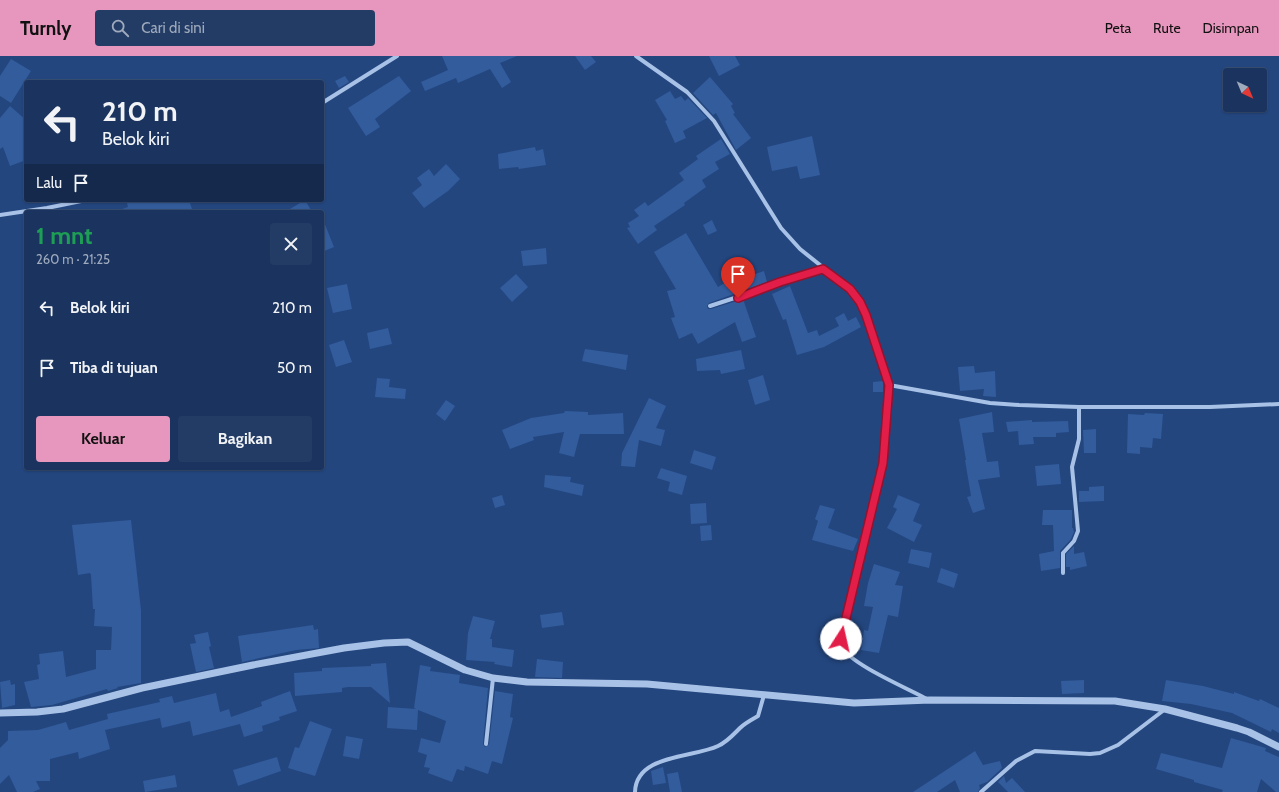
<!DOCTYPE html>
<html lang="id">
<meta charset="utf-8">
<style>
body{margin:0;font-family:Cabin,sans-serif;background:#233c65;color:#f1f3f6;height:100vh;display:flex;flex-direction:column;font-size:15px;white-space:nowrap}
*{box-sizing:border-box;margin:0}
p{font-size:13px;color:#9faabd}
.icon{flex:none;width:22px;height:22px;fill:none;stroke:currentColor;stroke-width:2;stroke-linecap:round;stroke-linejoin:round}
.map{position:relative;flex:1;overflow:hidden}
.details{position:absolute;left:24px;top:154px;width:300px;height:260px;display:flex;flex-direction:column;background:#1a345f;border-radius:4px;box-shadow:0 1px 3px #0004,0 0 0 1px #384f74}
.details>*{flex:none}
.top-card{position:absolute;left:24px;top:24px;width:300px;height:122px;border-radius:4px;box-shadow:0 1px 3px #0004,0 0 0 1px #384f74;background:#1a345f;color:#f1f3f6;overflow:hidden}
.needle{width:26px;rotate:136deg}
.tools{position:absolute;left:1223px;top:12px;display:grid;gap:8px}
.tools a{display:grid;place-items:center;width:44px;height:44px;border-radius:4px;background:#1a345f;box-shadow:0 1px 3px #0004,0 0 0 1px #384f74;font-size:20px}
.pin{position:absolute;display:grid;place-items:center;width:34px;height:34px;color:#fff;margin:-41px -17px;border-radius:50% 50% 50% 0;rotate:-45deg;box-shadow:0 0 4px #0007}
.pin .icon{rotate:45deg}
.me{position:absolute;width:44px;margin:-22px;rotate:10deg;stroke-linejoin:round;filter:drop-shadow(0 0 3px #0008)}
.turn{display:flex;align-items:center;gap:14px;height:84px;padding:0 12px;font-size:18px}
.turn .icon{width:52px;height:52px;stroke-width:2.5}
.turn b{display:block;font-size:28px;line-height:34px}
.then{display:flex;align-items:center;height:38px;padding:0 12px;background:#0003;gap:8px;font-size:15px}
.round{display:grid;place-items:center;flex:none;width:42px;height:42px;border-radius:4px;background:#233c65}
.overview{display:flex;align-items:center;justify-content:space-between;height:68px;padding:0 12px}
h1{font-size:24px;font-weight:800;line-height:30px;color:#1e9e55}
.button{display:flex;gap:8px;margin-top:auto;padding:8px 12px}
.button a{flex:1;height:46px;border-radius:4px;background:#e797bd;color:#111;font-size:16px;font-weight:800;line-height:46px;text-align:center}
.button a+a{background:#233c65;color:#f1f3f6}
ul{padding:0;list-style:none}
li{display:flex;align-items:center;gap:12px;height:60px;padding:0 12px}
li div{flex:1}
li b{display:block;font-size:15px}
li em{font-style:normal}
header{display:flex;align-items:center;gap:24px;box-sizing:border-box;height:56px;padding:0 20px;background:#e797bd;color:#111}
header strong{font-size:19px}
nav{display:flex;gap:22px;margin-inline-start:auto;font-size:14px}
.search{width:280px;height:36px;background:#233c65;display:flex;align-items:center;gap:10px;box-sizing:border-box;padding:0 14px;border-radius:4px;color:#9faabd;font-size:15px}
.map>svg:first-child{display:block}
.building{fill:#335c9c}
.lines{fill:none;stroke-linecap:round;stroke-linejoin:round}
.minor{stroke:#a8c1e6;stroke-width:4}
.tertiary{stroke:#a8c1e6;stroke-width:7}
.route-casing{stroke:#92132f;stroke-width:10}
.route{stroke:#e11d48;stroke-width:7}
</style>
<header>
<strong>Turnly</strong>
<div class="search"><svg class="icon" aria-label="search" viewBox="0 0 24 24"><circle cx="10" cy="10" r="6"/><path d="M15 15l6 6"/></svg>Cari di sini</div>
<nav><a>Peta</a><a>Rute</a><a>Disimpan</a></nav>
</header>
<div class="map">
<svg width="1279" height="736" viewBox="0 0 1279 736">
<rect width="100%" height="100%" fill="#23467f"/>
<g class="building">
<path d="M442,0H517L500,7L511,26L502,32L490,13L458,27L456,22L425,35L421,26L448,14Z"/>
<path d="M575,0H591L596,6L585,14Z"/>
<path d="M709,0H735L740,9L719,20Z"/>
<path d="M11,3L31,15L11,47L0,40V20Z"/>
<path d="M345,20L349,26L339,32L335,25Z"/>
<path d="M399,20L411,35L375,63L380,71L366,80L348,52Z"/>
<path d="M710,21L733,48L731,50L735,57L733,58L751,82L736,94L716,57L713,59L693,37Z"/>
<path d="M670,35L675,43L681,40L685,45L688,42L707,62L683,75L686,82L675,87L665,65L667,64L655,44Z"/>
<path d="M10,50L26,64V104L10,110L3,91L0,93V62Z"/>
<path d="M812,80L820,119L800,123L797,110L772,115L767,91Z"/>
<path d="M721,83L730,98L715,106L719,113L702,124L706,131L684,147L685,149L654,170L657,174L638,188L627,172L630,171L628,167L639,160L634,154L645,146L648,150L684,124L679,117L698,103L696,100Z"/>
<path d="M535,91L536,95L543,93L546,109L519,113L518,111L499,113L498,98Z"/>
<path d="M446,108L460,123L448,135L424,152L412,137L422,129L417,122L429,113L434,120Z"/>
<path d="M135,144H138L139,147L149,144H189L193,156H119V154L128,151L127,147Z"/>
<path d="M305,144L312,156H285Z"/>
<path d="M322,161L334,191L322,196Z"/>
<path d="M712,164L717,175L708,179L703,169Z"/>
<path d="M686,177L718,231L728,225L725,217L744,211L746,221L764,215L767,226L709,247L707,250L708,253H711L743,243L756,281L742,286L735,266L698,288L692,277L679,283L671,262L675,261L667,235L676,233L654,196Z"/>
<path d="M546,192L547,208L523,210L521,195Z"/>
<path d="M516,218L528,231L512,246L500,232Z"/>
<path d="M347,228L352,253L333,257L327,232Z"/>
<path d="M790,230L808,277L817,274L819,280L839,270L835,262L844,257L848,265L856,261L861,271L824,291L797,299L786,263L783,264L772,238Z"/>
<path d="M388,272L392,288L370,293L367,277Z"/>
<path d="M344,284L352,306L336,311L329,289Z"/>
<path d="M585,293L628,299L626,314L582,305Z"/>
<path d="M741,294L745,313L721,318L720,314L697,315L696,303Z"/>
<path d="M974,310L975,317L995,315L996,341L983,340L984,333L960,335L958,311Z"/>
<path d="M763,319L770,344L755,349L748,324Z"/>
<path d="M377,322L390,323L389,331L406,333L405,343L375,341Z"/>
<path d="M883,325V336H873V326Z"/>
<path d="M649,342L666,350L656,372L665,374L661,390L639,384L635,411L621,410L622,397Z"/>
<path d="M446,344L455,350L445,365L436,358Z"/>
<path d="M565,355L588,356V359L623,357L624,378H580L574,401L559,397L564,376L533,381L534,384L510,393L502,374L531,362L564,357Z"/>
<path d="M992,356L994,376L982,377L987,406L998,405L1000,421L978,424L985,453L973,457L967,441L971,440L965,404H966L959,363Z"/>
<path d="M1145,357L1163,358L1161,383L1153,382L1152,392L1140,391V398L1127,397L1128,358L1144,359Z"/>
<path d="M1032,364V366L1068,365L1069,376L1056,377V381H1033L1034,388L1019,389L1018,375L1008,376L1006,366Z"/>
<path d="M1096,373V397H1084L1083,374Z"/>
<path d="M694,394L716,401L712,414L690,407Z"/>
<path d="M1059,408L1061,428L1037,430L1035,410Z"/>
<path d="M661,412L687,420L682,439L668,435L670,426L657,422Z"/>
<path d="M545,419L571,421L570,426L584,429L582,440L544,431Z"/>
<path d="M1104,430V445L1079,446V435H1089V431Z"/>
<path d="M502,439L505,449L495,452L492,442Z"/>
<path d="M898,439L920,448L913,465L922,469L914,486L887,472L897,453L893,451Z"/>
<path d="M706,447L707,467L691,468L690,448Z"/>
<path d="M820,449L835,453L828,472L858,483L853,495L812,484L818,465L815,463Z"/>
<path d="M1043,454H1072V472H1073L1074,476L1071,483L1060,495V512L1041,515L1039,498L1054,495L1053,469H1042Z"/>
<path d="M131,464L141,554V627L117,631L118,632L108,635L107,633L52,649L31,651L24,626L39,623L37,609L40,608L39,598L63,595L66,621L96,613V594H111L112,571L94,570L95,553H93L91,519L90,517L78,519L72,469Z"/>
<path d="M711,469L712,484L701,485L700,470Z"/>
<path d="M1074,490V498L1084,496L1087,510L1070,514V511H1066V498Z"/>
<path d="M911,493L932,497L929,512L908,507Z"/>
<path d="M874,508L900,516L895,529L903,530L898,561L888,559L879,597L861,594L864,574L868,575L873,551L864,550L868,527Z"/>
<path d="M941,512L958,518L954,532L937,526Z"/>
<path d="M562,556L564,569L542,572L540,559Z"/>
<path d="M473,560L495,565L490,583H492V591L514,594L512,611L494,608L495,606L466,604L468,577Z"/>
<path d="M313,569L314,574L318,573L319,592L296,594L242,606L238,580Z"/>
<path d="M208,576L211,590L209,591L214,612L196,616L190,588L196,587L194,579Z"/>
<path d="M537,603L563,606L562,622L535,621Z"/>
<path d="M386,607L390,647L371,631H348L342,632V636L295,640L294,617L322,615V612L371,610V608Z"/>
<path d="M420,609L431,611L430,615L460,619L459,627L488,632L483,688L485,691L489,688L495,635L513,638L510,661L513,662L502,708L492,705L488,718L465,710L464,715L457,713L452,726L428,717L430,712L424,711L427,699L418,696L421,682L440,687L446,665L418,654L417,674L387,672L388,651L416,653L414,652Z"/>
<path d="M10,624L11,629L15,628V649L2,652L0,626Z"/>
<path d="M1084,624V637L1062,638L1061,625Z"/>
<path d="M1166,624L1203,630L1234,638V636L1259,645L1260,643L1279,652V677L1272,673L1271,676L1232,657L1191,648L1162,645Z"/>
<path d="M290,635L297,655L279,661L280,664L262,670L263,675L244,681L240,668L193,680L190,665L162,672L160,662L105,674L110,693L79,703L78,696L50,703V725H36L40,733L33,736H17L9,719L0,728V692L8,684V675L38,674L66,666L69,674L108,663L107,658L160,646L159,643L172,640L174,647L216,637L220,656L229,653L231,661L262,650L261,646Z"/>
<path d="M310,665L332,673L315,720L288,712L295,691L299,692Z"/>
<path d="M346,680L363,683L359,703L343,700Z"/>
<path d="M1231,682L1266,692L1265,695L1279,701V736H1276L1261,723L1257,736H1222L1223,734L1194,726V724L1156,713L1161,697L1222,712Z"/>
<path d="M975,695L983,709L1000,705L1002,712L987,726L979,729L980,732L978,736H960L955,724L937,736H913Z"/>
<path d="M277,701L281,715L238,730L233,714Z"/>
<path d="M663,711L666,727L653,729L651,715Z"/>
<path d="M678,716L682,736H670L667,718Z"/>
<path d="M175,719L177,731L145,736L143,725Z"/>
<path d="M1004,720L1006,727L1012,722L1025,736H1008L998,726Z"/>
</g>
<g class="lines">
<g class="minor">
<path d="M636,0L687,36L714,65L781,172L800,193L850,233L866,259L889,329L883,407L871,462L842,573C841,579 840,586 842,591C850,608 909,633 927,643"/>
<path d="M322,47L397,0"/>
<path d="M0,159L47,152L86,144"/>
<path d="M710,250L823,213"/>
<path d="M889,329L990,347L1019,349L1079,351H1210L1279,348"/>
<path d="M1063,517V497L1074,485L1078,475L1072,411L1079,383V351"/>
<path d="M486,688L493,622"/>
<path d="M635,736C636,698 693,702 718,690C727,686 733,679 740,672C745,667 751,664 758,660L764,639"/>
<path d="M981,736L1016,705L1035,695L1090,698L1100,697L1118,689L1164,654"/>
</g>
<path class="tertiary" d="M0,657L37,656L63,653L142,632L253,609L344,592L384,587L408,586L465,614L493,622L527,626L647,628L854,647L930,644L1115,645L1165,653L1237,672L1249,676L1279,691"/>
</g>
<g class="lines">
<g class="route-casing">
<path id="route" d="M738,242L780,226L823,213L850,233L860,246L866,259L889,329L883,407L841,583"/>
</g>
<use href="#route" class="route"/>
</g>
</svg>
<div class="tools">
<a><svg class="needle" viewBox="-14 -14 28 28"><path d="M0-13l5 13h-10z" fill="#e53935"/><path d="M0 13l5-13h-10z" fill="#9faabd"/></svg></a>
</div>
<div class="pin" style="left:738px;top:242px;background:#d93025"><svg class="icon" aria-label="arrive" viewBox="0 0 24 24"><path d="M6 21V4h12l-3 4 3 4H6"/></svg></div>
<svg class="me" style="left:841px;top:583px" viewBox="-20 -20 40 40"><circle r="19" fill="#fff"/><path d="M0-13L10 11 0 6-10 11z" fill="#e11d48"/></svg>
<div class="top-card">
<div class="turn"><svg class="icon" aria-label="left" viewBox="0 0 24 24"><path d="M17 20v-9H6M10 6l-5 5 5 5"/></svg><div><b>210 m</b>Belok kiri</div></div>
<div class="then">Lalu<svg class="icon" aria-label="arrive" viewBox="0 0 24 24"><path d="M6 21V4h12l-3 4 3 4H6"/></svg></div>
</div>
<section class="details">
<div class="overview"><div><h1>1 mnt</h1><p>260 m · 21:25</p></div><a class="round"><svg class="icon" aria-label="close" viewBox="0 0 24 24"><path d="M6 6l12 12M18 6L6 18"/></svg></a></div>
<ul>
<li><svg class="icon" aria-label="left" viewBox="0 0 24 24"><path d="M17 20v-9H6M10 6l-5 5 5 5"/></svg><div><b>Belok kiri</b></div><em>210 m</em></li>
<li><svg class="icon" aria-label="arrive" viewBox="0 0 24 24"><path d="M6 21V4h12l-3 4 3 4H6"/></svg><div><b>Tiba di tujuan</b></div><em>50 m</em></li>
</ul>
<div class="button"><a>Keluar</a><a>Bagikan</a></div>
</section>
</div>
